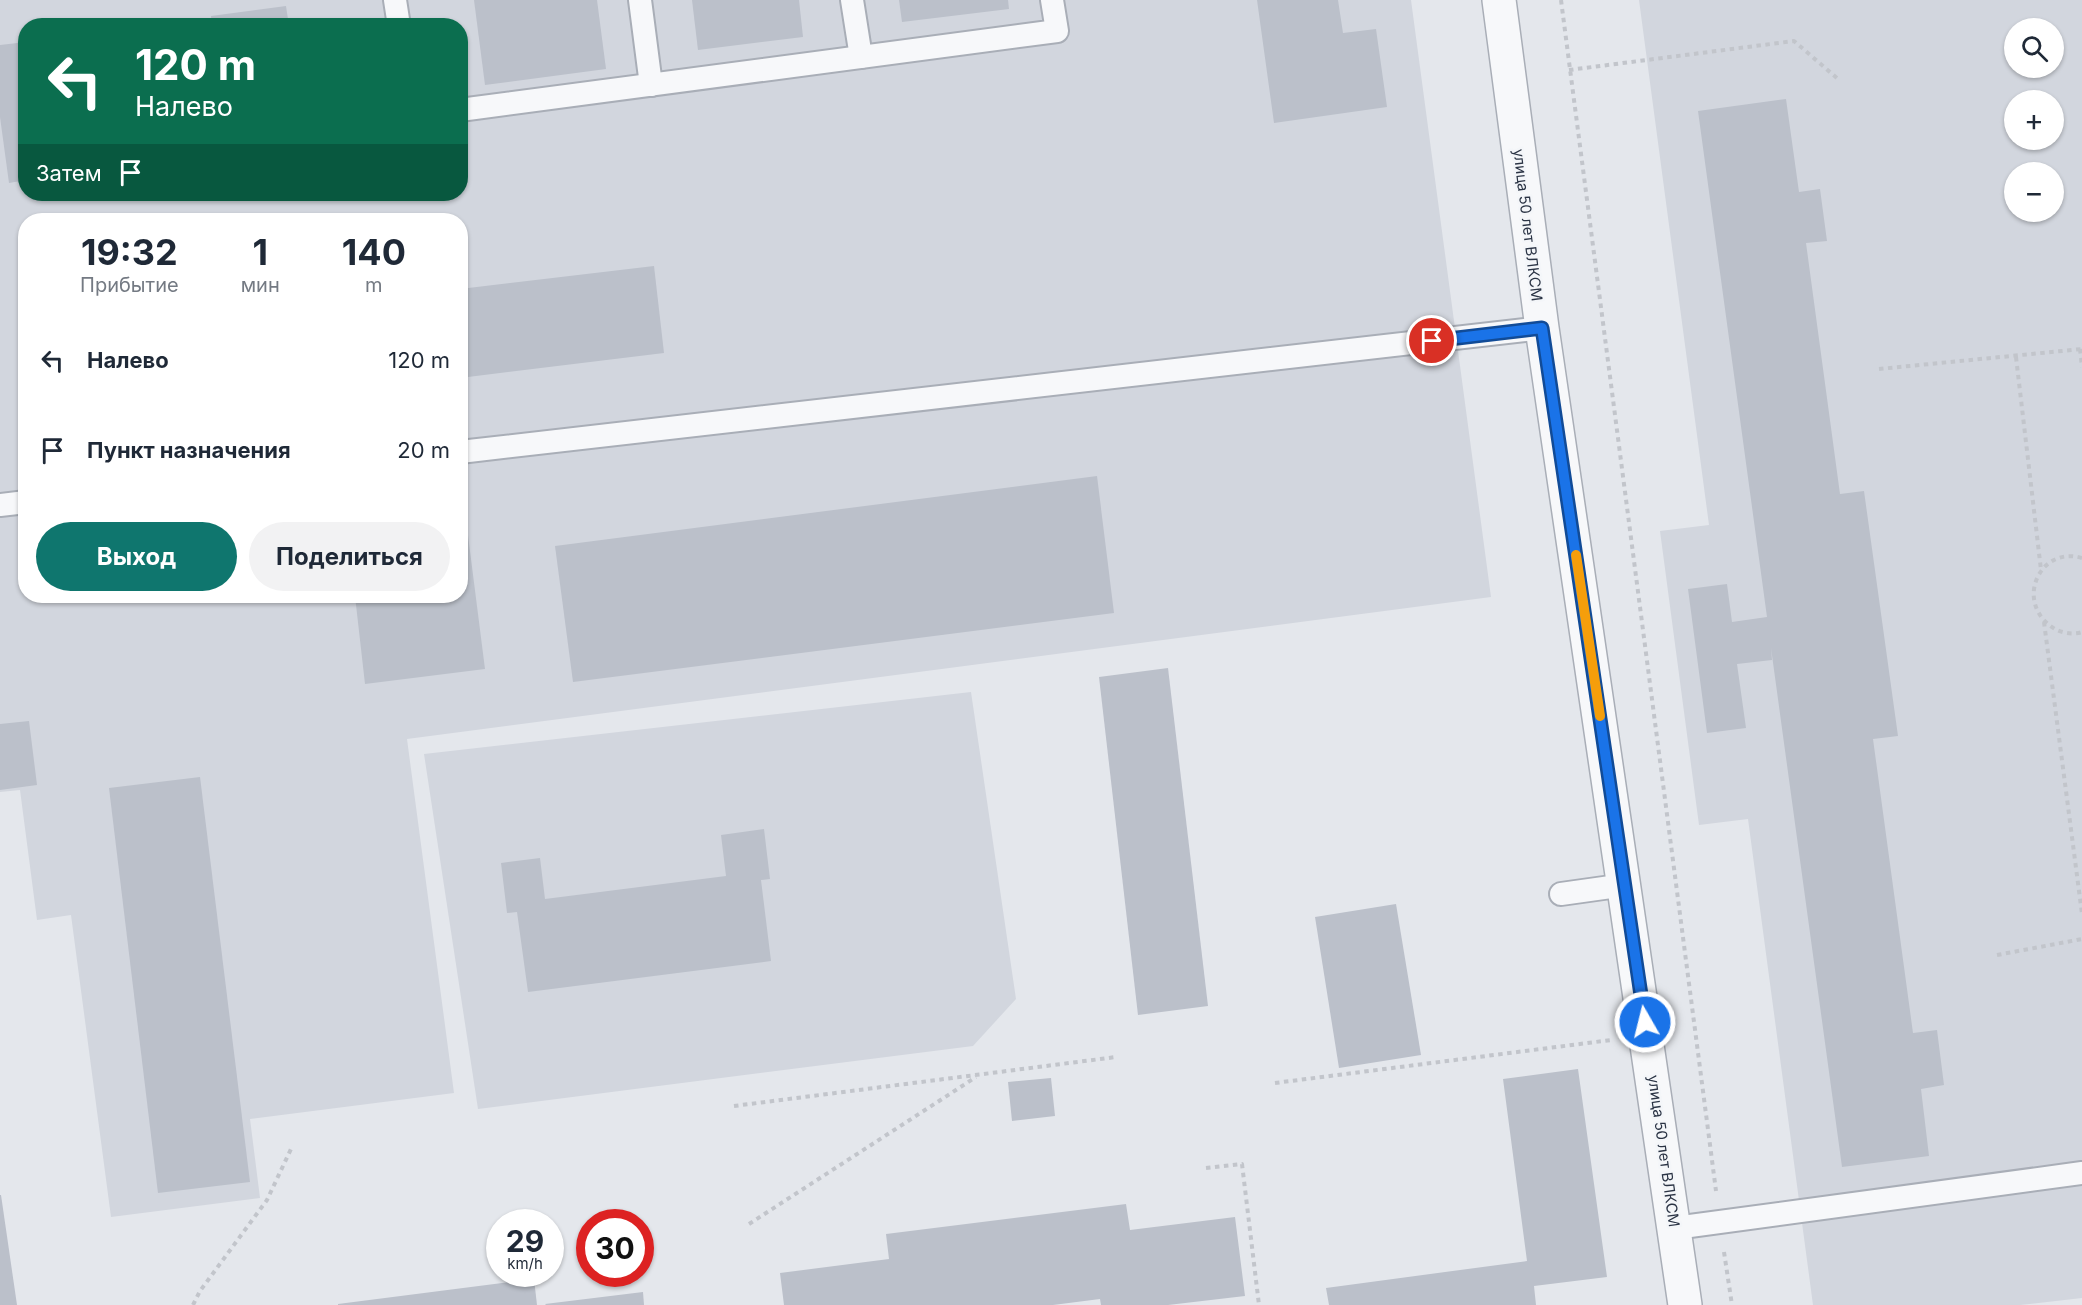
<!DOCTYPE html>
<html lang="ru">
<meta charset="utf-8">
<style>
body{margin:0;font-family:Inter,sans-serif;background:#f2f2f3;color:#1f2937;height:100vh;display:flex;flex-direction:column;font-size:22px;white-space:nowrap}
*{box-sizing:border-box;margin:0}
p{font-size:20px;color:#747a83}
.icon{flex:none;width:33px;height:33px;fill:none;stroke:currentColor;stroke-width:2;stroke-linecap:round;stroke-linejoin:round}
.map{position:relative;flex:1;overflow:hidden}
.side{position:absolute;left:18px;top:213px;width:450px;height:390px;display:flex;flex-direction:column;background:#fff;border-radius:24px;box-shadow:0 2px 4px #0004}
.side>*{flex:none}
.banner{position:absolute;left:18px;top:18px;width:450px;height:183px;border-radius:24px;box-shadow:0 2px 4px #0004;background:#0b6e4f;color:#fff;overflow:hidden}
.buttons{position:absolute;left:2004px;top:18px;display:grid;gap:12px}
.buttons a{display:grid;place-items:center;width:60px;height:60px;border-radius:50%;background:#fff;box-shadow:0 2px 4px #0004;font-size:30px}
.speed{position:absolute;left:486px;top:1209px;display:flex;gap:12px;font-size:30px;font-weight:700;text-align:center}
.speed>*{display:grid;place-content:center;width:78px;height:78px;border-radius:50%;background:#fff;box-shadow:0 2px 4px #0004;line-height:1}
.speed small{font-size:15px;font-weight:400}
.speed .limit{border:9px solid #d22;background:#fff;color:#111}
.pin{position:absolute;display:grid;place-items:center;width:51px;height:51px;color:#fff;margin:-26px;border:3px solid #fff;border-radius:50%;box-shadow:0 2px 6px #0007}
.me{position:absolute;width:66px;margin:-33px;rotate:352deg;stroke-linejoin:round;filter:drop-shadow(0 0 4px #0008)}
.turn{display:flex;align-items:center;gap:21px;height:126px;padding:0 18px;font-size:27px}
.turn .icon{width:78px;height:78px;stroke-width:2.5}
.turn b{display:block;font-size:42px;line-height:51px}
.then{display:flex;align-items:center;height:57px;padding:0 18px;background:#0003;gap:12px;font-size:22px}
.eta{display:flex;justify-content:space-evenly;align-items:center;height:102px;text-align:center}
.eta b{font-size:36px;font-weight:700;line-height:42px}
.action{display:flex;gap:12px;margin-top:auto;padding:12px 18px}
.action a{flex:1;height:69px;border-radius:36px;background:#0f766e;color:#fff;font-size:24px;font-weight:700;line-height:69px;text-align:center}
.action a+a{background:#f2f2f3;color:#1f2937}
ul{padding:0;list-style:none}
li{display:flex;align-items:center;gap:18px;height:90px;padding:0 18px}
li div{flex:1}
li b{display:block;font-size:22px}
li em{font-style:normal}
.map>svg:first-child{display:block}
.built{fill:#d2d6de;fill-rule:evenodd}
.building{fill:#bbc0ca}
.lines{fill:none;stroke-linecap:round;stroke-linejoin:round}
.service-casing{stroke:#a9aeb7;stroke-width:26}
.minor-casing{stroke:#a9aeb7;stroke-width:36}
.path{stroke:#c2c5cb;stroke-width:4;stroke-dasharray:4.5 4.5;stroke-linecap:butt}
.service{stroke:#f7f8fa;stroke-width:22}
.minor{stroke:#f7f8fa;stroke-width:33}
.route-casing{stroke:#114b97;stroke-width:15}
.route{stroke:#1a73e8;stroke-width:10}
.slow{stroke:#f59e0b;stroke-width:10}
.labels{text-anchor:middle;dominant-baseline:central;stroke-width:5;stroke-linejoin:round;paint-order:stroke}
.street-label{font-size:15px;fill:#2b3445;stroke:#f4f6f9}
</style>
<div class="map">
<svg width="2082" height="1305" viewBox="0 0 2082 1305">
<rect width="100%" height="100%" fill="#e4e7ec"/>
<g class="built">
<path d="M0,0H1411L1491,597L407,739L454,1093L250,1119L260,1198L111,1217L71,915L37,920L20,790L0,792ZM26,26H460V194H26ZM26,220H460V596H26Z"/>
<path d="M1639,0H2082V1298L2020,1305H1813L1748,819L1699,825L1660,531L1709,525ZM2014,28H2054V68H2014ZM2014,100H2054V140H2014ZM2014,172H2054V212H2014Z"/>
<path d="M971,692L1016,999L973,1046L478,1109L424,754Z"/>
</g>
<g class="building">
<path d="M474,0H597L606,69L485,85Z"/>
<path d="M692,0H799L803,37L698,50Z"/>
<path d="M899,0H1008L1009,9L902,22Z"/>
<path d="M1257,0H1338L1343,33L1376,29L1387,107L1274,123Z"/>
<path d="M286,6L289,26H212L211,16Z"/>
<path d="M26,42V180L9,183L0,117V45Z"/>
<path d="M1786,99L1799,192L1820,189L1827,241L1806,243L1840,494L1864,491L1898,736L1873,739L1913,1033L1937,1030L1944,1085L1921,1089L1929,1156L1842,1167L1771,648L1772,660L1737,664L1746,728L1707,733L1688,589L1727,584L1732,622L1767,617L1698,111Z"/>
<path d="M654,266L664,353L460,378V289Z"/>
<path d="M1097,476L1114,613L573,682L555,546Z"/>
<path d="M460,496H463L485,669L365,684L355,596H460Z"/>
<path d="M1168,668L1208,1006L1138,1015L1099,677Z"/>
<path d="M29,721L37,785L0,790V724Z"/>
<path d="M200,777L250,1182L158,1193L109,788Z"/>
<path d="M764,829L770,879L761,880L771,961L528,992L517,912L507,913L501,863L540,858L545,899L726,876L721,835Z"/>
<path d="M1396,904L1421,1055L1339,1068L1315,917Z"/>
<path d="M1578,1069L1607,1277L1534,1286L1536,1305H1329L1326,1288L1527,1261L1503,1079Z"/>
<path d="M1051,1078L1055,1116L1012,1121L1008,1082Z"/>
<path d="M0,1195H1L17,1305H0Z"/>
<path d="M1126,1204L1130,1230L1235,1217L1245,1296L1168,1305H1101L1100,1299L1053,1305H784L780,1273L889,1259L886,1234Z"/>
<path d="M534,1279L537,1305H338V1304Z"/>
<path d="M643,1292L644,1305H546L545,1304Z"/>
</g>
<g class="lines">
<g class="service-casing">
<g id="service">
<path d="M395,0L399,26"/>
<path d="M640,0L651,85"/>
<path d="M852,0L861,57"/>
<path d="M460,110L1057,31L1052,0"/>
<path d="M460,452L1542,328"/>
<path d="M0,505L26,502"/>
<path d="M1561,894L1625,885"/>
<path d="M1675,1228L2082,1173"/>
</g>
</g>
<g class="minor-casing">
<path id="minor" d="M1499,0L1542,328L1685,1305"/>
</g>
<g class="path">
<path d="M1561,0L1716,1191"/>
<path d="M1569,70L1794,41L1838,79"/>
<path d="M2080,349L2082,367"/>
<path d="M2016,357L2041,570"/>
<path d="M1879,369L2082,349"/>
<path d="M2082,558C2039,545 2013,604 2055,629C2062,633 2074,635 2082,632"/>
<path d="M2044,622L2082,914"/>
<path d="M1997,955L2082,939"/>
<path d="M1275,1083L1611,1040"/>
<path d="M734,1106L1116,1057"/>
<path d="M1206,1168L1242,1164L1259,1305"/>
<path d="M749,1224L976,1077"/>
<path d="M1724,1252L1732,1305"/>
<path d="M193,1305L200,1291L267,1200L291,1149"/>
</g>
<use href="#service" class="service"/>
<use href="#minor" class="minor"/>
</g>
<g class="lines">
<g class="route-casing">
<path id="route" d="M1432,341L1542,328L1645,1022"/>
</g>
<use href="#route" class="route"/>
<path class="slow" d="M1576,555L1600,716"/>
</g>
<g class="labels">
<g class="street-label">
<text transform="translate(1528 225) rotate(83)">улица 50 лет ВЛКСМ</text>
<text transform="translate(1664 1151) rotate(82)">улица 50 лет ВЛКСМ</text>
</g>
</g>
</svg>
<div class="buttons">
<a><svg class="icon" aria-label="search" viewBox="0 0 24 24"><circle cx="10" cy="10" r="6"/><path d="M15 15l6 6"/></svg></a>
<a>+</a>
<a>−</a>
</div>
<div class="speed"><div>29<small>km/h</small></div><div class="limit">30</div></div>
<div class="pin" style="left:1432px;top:341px;background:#d93025"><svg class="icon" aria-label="arrive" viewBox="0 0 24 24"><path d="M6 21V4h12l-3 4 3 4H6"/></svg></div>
<svg class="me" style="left:1645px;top:1022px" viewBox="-20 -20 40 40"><circle r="17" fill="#1a73e8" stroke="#fff" stroke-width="3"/><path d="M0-11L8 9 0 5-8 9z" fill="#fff"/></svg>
<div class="banner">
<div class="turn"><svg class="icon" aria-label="left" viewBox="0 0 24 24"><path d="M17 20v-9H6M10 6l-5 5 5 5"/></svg><div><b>120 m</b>Налево</div></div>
<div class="then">Затем<svg class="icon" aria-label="arrive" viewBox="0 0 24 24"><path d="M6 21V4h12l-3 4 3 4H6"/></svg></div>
</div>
<section class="side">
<div class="eta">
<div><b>19:32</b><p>Прибытие</p></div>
<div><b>1</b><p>мин</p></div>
<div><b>140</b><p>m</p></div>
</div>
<ul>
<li><svg class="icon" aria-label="left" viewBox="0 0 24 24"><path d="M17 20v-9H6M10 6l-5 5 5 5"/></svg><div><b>Налево</b></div><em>120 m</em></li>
<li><svg class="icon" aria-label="arrive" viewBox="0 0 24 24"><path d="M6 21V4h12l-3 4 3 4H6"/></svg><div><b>Пункт назначения</b></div><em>20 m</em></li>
</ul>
<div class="action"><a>Выход</a><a>Поделиться</a></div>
</section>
</div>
